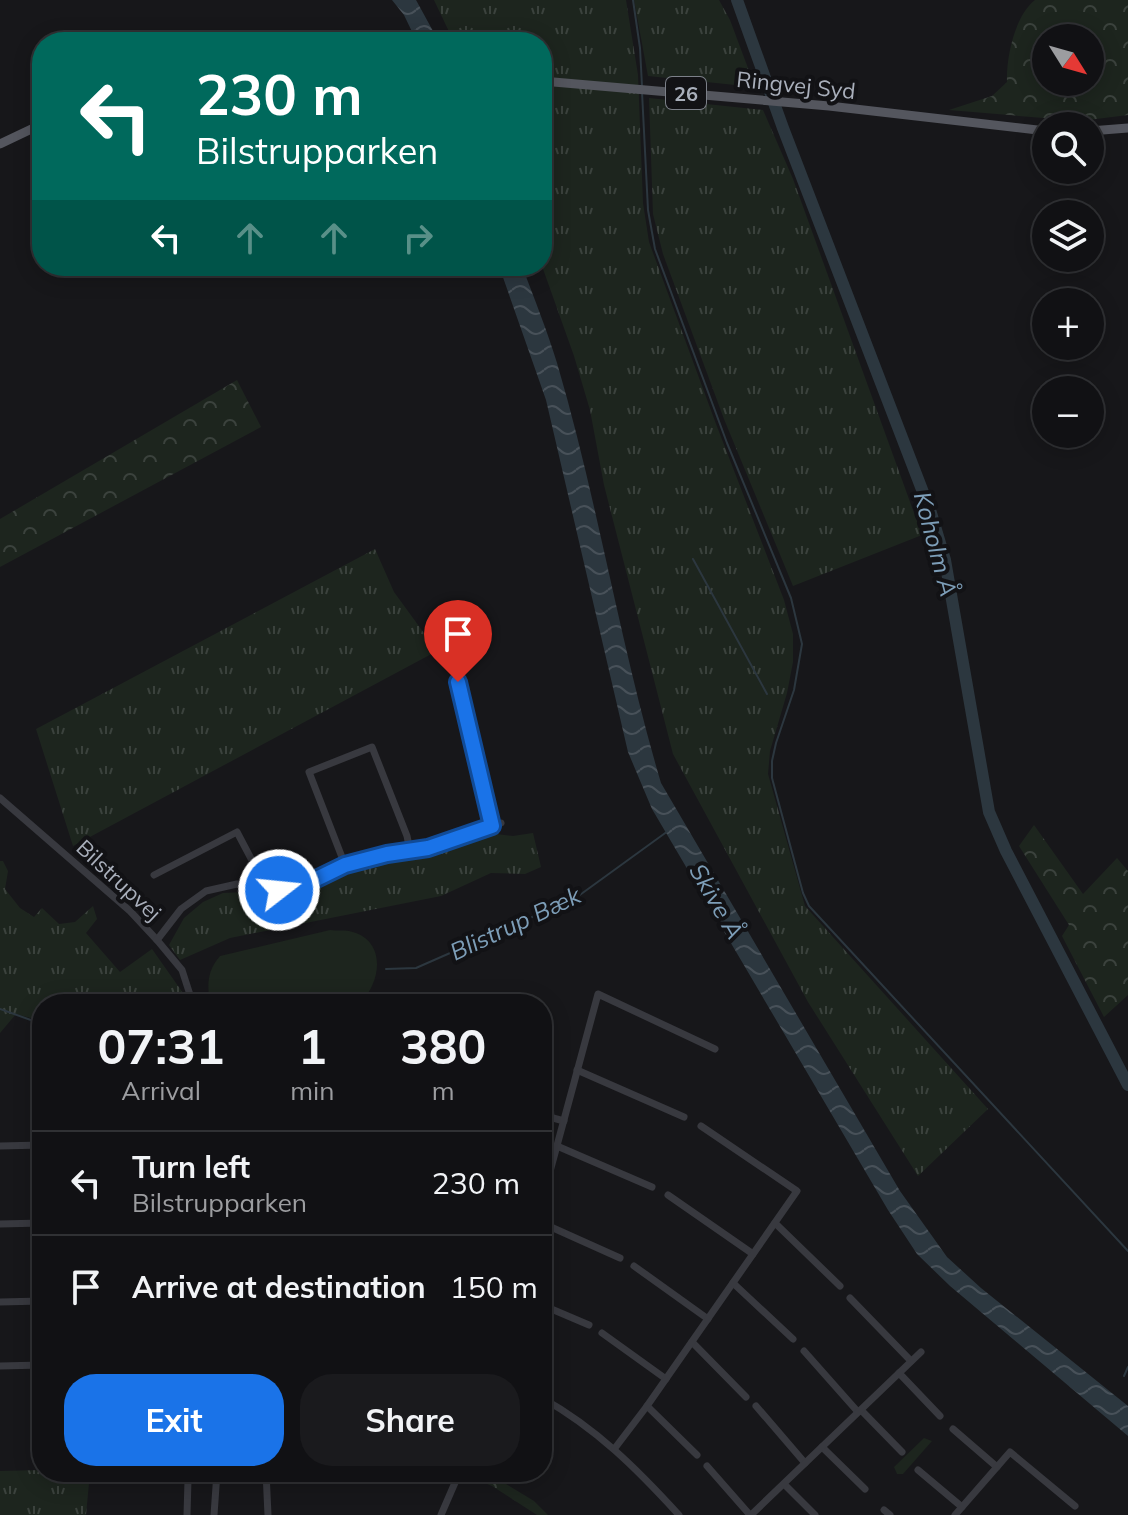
<!DOCTYPE html>
<meta charset="utf-8">
<style>
body{margin:0;font-family:Mulish,sans-serif;background:#1a1a1d;color:#f1f3f6;height:100vh;display:flex;flex-direction:column;font-size:30px;white-space:nowrap}
*{box-sizing:border-box;margin:0}
p{font-size:26px;color:#9c9da0}
.icon{flex:none;width:44px;height:44px;fill:none;stroke:currentColor;stroke-width:2;stroke-linecap:round;stroke-linejoin:round}
.map{position:relative;flex:1;overflow:hidden}
.details{position:absolute;left:32px;top:994px;width:520px;height:488px;display:flex;flex-direction:column;background:#111114;border-radius:32px;box-shadow:0 4px 20px #0003,0 0 0 2px #303134}
.details>*{flex:none}
.banner{position:absolute;left:32px;top:32px;width:520px;height:244px;border-radius:32px;box-shadow:0 4px 20px #0003,0 0 0 2px #303134;background:#00695c;color:#fff;overflow:hidden}
.needle{width:52px;rotate:127deg}
.tools{position:absolute;left:1032px;top:24px;display:grid;gap:16px}
.tools a{display:grid;place-items:center;width:72px;height:72px;border-radius:50%;background:#111114;box-shadow:0 4px 20px #0003,0 0 0 2px #303134;font-size:40px}
.pin{position:absolute;display:grid;place-items:center;width:68px;height:68px;color:#fff;margin:-82px -34px;border-radius:50% 50% 50% 0;rotate:-45deg;box-shadow:0 0 8px #0007}
.pin .icon{rotate:45deg}
.me{position:absolute;width:88px;margin:-44px;rotate:74deg;stroke-linejoin:round;filter:drop-shadow(0 0 6px #0008)}
.turn{display:flex;align-items:center;gap:28px;height:168px;padding:0 32px;font-size:36px}
.turn .icon{width:104px;height:104px;stroke-width:2.5}
.turn b{display:block;font-size:56px;line-height:68px}
.lanes{display:flex;align-items:center;height:76px;padding:0 32px;background:#0003;justify-content:center;gap:40px;direction:ltr}
.lanes .off{opacity:.35}
.eta{display:flex;justify-content:space-evenly;align-items:center;height:136px;text-align:center}
.eta b{font-size:48px;font-weight:700;line-height:56px}
.action{display:flex;gap:16px;margin-top:auto;padding:16px 32px}
.action a{flex:1;height:92px;border-radius:32px;background:#1a73e8;color:#fff;font-size:32px;font-weight:700;line-height:92px;text-align:center}
.action a+a{background:#1a1a1d;color:#f1f3f6}
ul{padding:0;list-style:none}
li{display:flex;align-items:center;gap:24px;height:104px;padding:0 32px;border-top:2px solid #303134}
li div{flex:1}
li b{display:block;font-size:30px}
li em{font-style:normal}
.map>svg:first-child{display:block}
.grass{fill:url(#grass-tufts)}
.forest{fill:url(#forest-crowns);fill-rule:evenodd}
.park{fill:#1d251e}
.water{fill:url(#water-waves)}
.lines{fill:none;stroke-linecap:round;stroke-linejoin:round}
.stream{stroke:#2c373f;stroke-width:2}
.river{stroke:#2c373f;stroke-width:12}
.minor{stroke:#38393f;stroke-width:7}
.major{stroke:#54565e;stroke-width:9}
.route-casing{stroke:#114b97;stroke-width:20}
.route{stroke:#1a73e8;stroke-width:14}
.labels{text-anchor:middle;dominant-baseline:central;stroke-width:8;stroke-linejoin:round;paint-order:stroke}
.shield{fill:#121215;stroke:#7c8089;stroke-width:2}
.shield-label{font-size:20px;font-weight:bold;fill:#a9afbb}
.street-label{font-size:22px;fill:#a9afbb;stroke:#121215}
.water-label{font-size:24px;font-style:italic;fill:#7d9eb8;stroke:#121215}
</style>
<div class="map">
<svg width="1128" height="1515" viewBox="0 0 1128 1515">
<defs>
<pattern id="grass-tufts" width="24" height="20" patternUnits="userSpaceOnUse" patternTransform="scale(2)"><rect width="24" height="20" fill="#1d251e"/><path d="M3 7l-1-3M5 7V3M7 7l1-3M15 17l-1-3M17 17v-4M19 17l1-3" fill="none" stroke="#3b423d"/></pattern>
<pattern id="forest-crowns" width="20" height="18" patternUnits="userSpaceOnUse" patternTransform="scale(2)"><rect width="20" height="18" fill="#1d251e"/><path d="M2 6a3 3 0 1 1 6 0M12 15a3 3 0 1 1 6 0" fill="none" stroke="#3b423d"/></pattern>
<pattern id="water-waves" width="16" height="10" patternUnits="userSpaceOnUse" patternTransform="scale(2)"><rect width="16" height="10" fill="#2c373f"/><path d="M0 5q4-4 8 0t8 0" fill="none" stroke="#485159"/></pattern>
</defs>
<rect width="100%" height="100%" fill="#17171a"/>
<g class="grass">
<path d="M434,0H626L638,75L643,203L649,242L716,424L784,600L793,634V662L787,693L770,751L768,774L805,906L988,1109L918,1176L808,1002L673,754L604,485L590,410L574,356L542,266V42H454Z"/>
<path d="M634,0H719L730,20L755,87L648,76Z"/>
<path d="M649,98L763,110L793,179L922,535L793,586L724,419L663,254L653,214Z"/>
<path d="M375,549L394,592L437,651L73,846L36,729Z"/>
<path d="M533,833L541,867L525,874L491,873L441,896L230,938L180,960L169,945L184,918L203,902L223,893L246,892L276,898L303,894L355,869L423,856L496,834L513,836Z"/>
<path d="M0,861H3L8,871L5,889L20,908L34,917L42,908L59,924L75,922L93,906L97,919L86,933L120,972L152,949L183,993L167,1004H42V1021L16,1014L0,1033Z"/>
<path d="M42,1470V1472H90L86,1515H0V1471Z"/>
</g>
<g class="forest">
<path d="M1035,0H1128V115L1080,121L949,110L992,96L1007,82C1006,58 1015,15 1035,0ZM1090,38V82H1046V38Z"/>
<path d="M237,380L261,427L0,567V519Z"/>
<path d="M1034,825L1083,894L1117,858L1128,871V995L1104,1017L1062,936L1069,925L1019,846Z"/>
<path d="M459,1472H486L534,1501L548,1515H537L492,1486Z"/>
</g>
<g class="park">
<path d="M330,930C336,931 343,930 349,931C387,939 382,982 360,1003L210,1004C207,985 207,971 220,956Z"/>
<path d="M924,1438L932,1441L903,1474H897L894,1467Z"/>
</g>
<g class="water">
<path d="M392,0H416L439,42H417L404,15Z"/>
<path d="M499,266H522C534,298 547,330 557,363C598,502 620,645 661,783L900,1191L947,1257L981,1288L1128,1406V1436L950,1286L917,1254L888,1210L652,809L628,752L546,400Z"/>
</g>
<g class="lines">
<g class="stream">
<path d="M633,0L640,48L642,86"/>
<path d="M642,92L648,210L655,249L727,443L791,598L802,644L794,690L776,743L772,761V778L803,893L809,906L1128,1251"/>
<path d="M693,559L767,694"/>
<path d="M386,969L416,968L564,903L577,897L668,831"/>
<path d="M172,1004L184,996"/>
<path d="M0,1009L42,1024"/>
<path d="M1124,1376L1128,1367"/>
</g>
<path class="river" d="M737,0L783,128L931,513L945,560L989,812L1006,851L1128,1085"/>
<g class="minor">
<path d="M458,682L492,826"/>
<path d="M0,798L130,911L157,940L182,970L193,1004"/>
<path d="M345,865L309,772L372,747L407,836L410,851"/>
<path d="M154,875L237,832L255,866L257,886"/>
<path d="M157,940L181,909L206,891L237,884L291,889L345,865L387,854L428,848L501,823"/>
<path d="M577,1070L684,1117"/>
<path d="M542,1085L550,1103L551,1118"/>
<path d="M542,1115L564,1121"/>
<path d="M0,1146L42,1145"/>
<path d="M557,1146L652,1187"/>
<path d="M668,1195L753,1254"/>
<path d="M542,1201L598,994L715,1049"/>
<path d="M542,1223L620,1258"/>
<path d="M775,1223L840,1286"/>
<path d="M0,1224L42,1223"/>
<path d="M634,1266L708,1319"/>
<path d="M733,1283L793,1339"/>
<path d="M850,1298L911,1361"/>
<path d="M0,1302L42,1301"/>
<path d="M542,1305L589,1325"/>
<path d="M602,1333L666,1379"/>
<path d="M692,1342L746,1397"/>
<path d="M804,1351L858,1412"/>
<path d="M0,1366L42,1365"/>
<path d="M899,1373L940,1416"/>
<path d="M542,1398C596,1428 637,1469 679,1515"/>
<path d="M647,1406L697,1455"/>
<path d="M756,1406L805,1463"/>
<path d="M861,1410L902,1452"/>
<path d="M953,1429L997,1467"/>
<path d="M822,1447L865,1489"/>
<path d="M615,1448L647,1406L797,1191L701,1126"/>
<path d="M707,1466L750,1515"/>
<path d="M918,1470L962,1507"/>
<path d="M266,1472L268,1515"/>
<path d="M784,1484L815,1515"/>
<path d="M884,1510L890,1515"/>
<path d="M187,1515L188,1480"/>
<path d="M214,1515L217,1472"/>
<path d="M441,1515L457,1478"/>
<path d="M751,1515L921,1352"/>
<path d="M955,1515L1010,1452L1075,1506"/>
</g>
<g class="major">
<path d="M542,81L829,106L1046,131"/>
<path d="M1090,131L1128,128"/>
<path d="M0,144L42,124"/>
</g>
</g>
<g class="lines">
<g class="route-casing">
<path id="route" d="M279,890L302,886L345,865L387,854L428,848L492,826L458,682"/>
</g>
<use href="#route" class="route"/>
</g>
<g class="labels">
<rect class="shield" x="666" y="77" width="40" height="32" rx="6"/>
<g class="shield-label">
<text x="686" y="93">26</text>
</g>
<g class="street-label">
<text transform="translate(796 85) rotate(6)">Ringvej Syd</text>
<text transform="translate(119 880) rotate(43)">Bilstrupvej</text>
</g>
<g class="water-label">
<text transform="translate(936 544) rotate(75)">Koholm Å</text>
<text transform="translate(717 901) rotate(60)">Skive Å</text>
<text transform="translate(515 923) rotate(-25)">Blistrup Bæk</text>
</g>
</g>
</svg>
<div class="tools">
<a><svg class="needle" viewBox="-14 -14 28 28"><path d="M0-13l5 13h-10z" fill="#e53935"/><path d="M0 13l5-13h-10z" fill="#9c9da0"/></svg></a>
<a><svg class="icon" aria-label="search" viewBox="0 0 24 24"><circle cx="10" cy="10" r="6"/><path d="M15 15l6 6"/></svg></a>
<a><svg class="icon" aria-label="layers" viewBox="0 0 24 24"><path d="M12 4l9 5-9 5-9-5zM3 14l9 5 9-5"/></svg></a>
<a>+</a>
<a>−</a>
</div>
<div class="pin" style="left:458px;top:682px;background:#d93025"><svg class="icon" aria-label="arrive" viewBox="0 0 24 24"><path d="M6 21V4h12l-3 4 3 4H6"/></svg></div>
<svg class="me" style="left:279px;top:890px" viewBox="-20 -20 40 40"><circle r="17" fill="#1a73e8" stroke="#fff" stroke-width="3"/><path d="M0-11L8 9 0 5-8 9z" fill="#fff"/></svg>
<div class="banner">
<div class="turn"><svg class="icon" aria-label="left" viewBox="0 0 24 24"><path d="M17 20v-9H6M10 6l-5 5 5 5"/></svg><div><b>230 m</b>Bilstrupparken</div></div>
<div class="lanes"><svg class="icon" aria-label="left" viewBox="0 0 24 24"><path d="M17 20v-9H6M10 6l-5 5 5 5"/></svg><svg class="icon off" aria-label="ahead" viewBox="0 0 24 24"><path d="M12 20V5M6 11l6-6 6 6"/></svg><svg class="icon off" aria-label="ahead" viewBox="0 0 24 24"><path d="M12 20V5M6 11l6-6 6 6"/></svg><svg class="icon off" aria-label="right" viewBox="0 0 24 24"><path d="M7 20v-9h11M14 6l5 5-5 5"/></svg></div>
</div>
<section class="details">
<div class="eta">
<div><b>07:31</b><p>Arrival</p></div>
<div><b>1</b><p>min</p></div>
<div><b>380</b><p>m</p></div>
</div>
<ul>
<li><svg class="icon" aria-label="left" viewBox="0 0 24 24"><path d="M17 20v-9H6M10 6l-5 5 5 5"/></svg><div><b>Turn left</b><p>Bilstrupparken</p></div><em>230 m</em></li>
<li><svg class="icon" aria-label="arrive" viewBox="0 0 24 24"><path d="M6 21V4h12l-3 4 3 4H6"/></svg><div><b>Arrive at destination</b></div><em>150 m</em></li>
</ul>
<div class="action"><a>Exit</a><a>Share</a></div>
</section>
</div>
